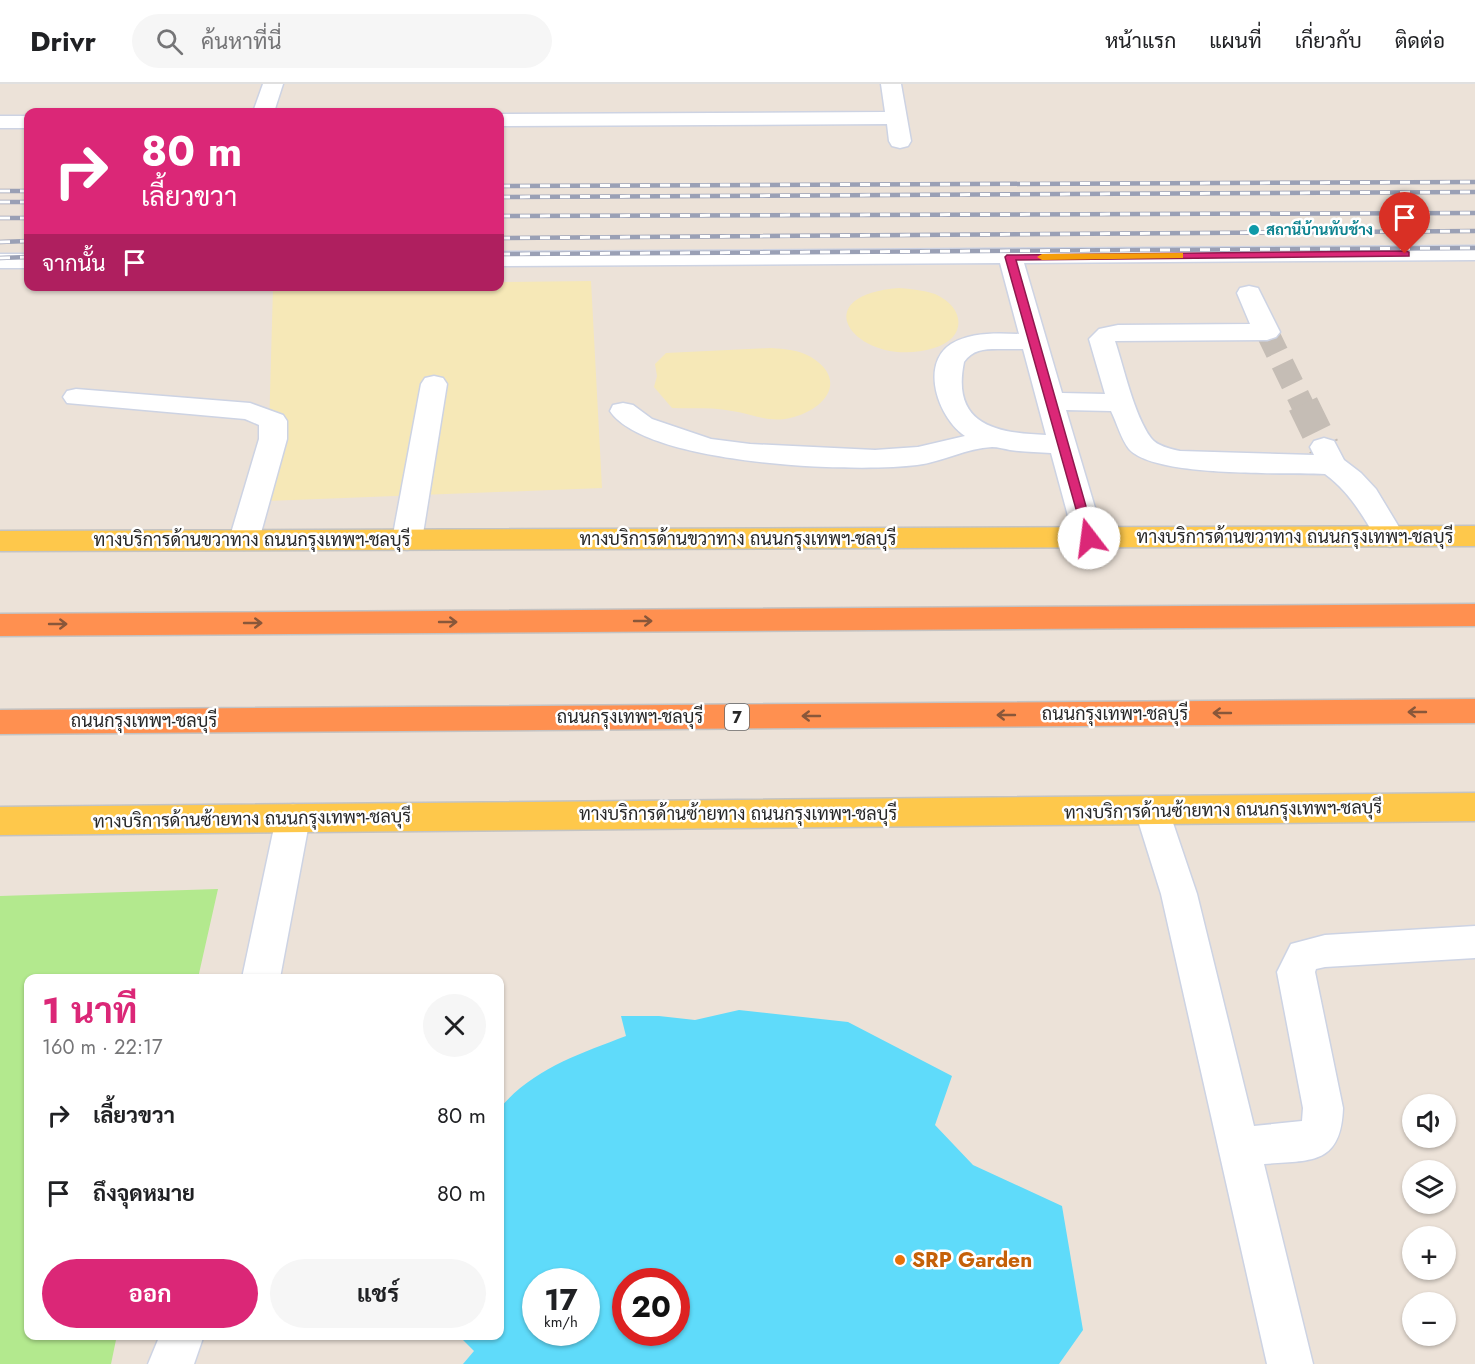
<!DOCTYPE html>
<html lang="th">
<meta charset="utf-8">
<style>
body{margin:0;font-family:Jost,Sarabun,sans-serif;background:#f6f6f6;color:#202124;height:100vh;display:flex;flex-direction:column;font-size:22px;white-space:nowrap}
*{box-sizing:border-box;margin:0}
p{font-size:20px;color:#757577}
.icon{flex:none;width:33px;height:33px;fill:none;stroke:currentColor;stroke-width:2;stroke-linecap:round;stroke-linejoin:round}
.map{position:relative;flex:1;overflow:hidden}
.drawer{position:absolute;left:24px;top:890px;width:480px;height:366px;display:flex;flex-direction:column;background:#fff;border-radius:12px;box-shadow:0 2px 4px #0004}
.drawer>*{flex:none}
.guide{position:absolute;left:24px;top:24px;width:480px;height:183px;border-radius:12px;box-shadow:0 2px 4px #0004;background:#db2777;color:#fff;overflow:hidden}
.controls{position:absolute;left:1402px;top:1010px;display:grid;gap:12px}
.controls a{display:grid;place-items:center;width:54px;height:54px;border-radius:50%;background:#fff;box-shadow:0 2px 4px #0004;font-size:30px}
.speed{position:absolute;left:522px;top:1184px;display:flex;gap:12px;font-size:30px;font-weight:700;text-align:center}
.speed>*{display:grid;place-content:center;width:78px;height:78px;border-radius:50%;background:#fff;box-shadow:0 2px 4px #0004;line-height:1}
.speed small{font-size:15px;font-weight:400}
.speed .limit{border:9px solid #d22;background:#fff;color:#111}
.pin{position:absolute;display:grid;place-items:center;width:51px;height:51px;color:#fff;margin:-62px -26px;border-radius:50% 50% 50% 0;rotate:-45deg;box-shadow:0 0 6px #0007}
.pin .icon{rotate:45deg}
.me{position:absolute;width:66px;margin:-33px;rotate:345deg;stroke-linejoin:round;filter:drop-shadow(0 0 4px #0008)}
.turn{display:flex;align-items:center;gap:21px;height:126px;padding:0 18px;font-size:27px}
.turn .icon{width:78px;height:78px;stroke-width:2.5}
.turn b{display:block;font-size:42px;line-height:51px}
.then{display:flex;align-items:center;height:57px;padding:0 18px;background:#0003;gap:12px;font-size:22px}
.round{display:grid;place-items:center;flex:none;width:63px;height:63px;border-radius:32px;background:#f6f6f6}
.summary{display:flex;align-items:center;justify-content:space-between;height:102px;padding:0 18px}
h1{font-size:36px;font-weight:700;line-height:45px;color:#db2777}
.cta{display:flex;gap:12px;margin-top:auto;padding:12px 18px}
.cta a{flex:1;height:69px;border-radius:36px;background:#db2777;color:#fff;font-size:24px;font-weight:700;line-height:69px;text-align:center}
.cta a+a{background:#f6f6f6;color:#202124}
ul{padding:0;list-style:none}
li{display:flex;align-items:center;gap:18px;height:78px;padding:0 18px}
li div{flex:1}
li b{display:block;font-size:22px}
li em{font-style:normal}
header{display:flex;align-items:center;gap:36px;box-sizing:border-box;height:84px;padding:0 30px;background:#fff;border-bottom:2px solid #e0e0e0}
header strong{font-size:28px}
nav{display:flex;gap:33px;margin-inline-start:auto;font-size:21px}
.search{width:420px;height:54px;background:#f6f6f6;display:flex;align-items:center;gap:15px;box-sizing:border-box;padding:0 21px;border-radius:33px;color:#757577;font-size:22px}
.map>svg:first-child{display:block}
.green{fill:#b3e98e}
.sand{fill:#f6e8b7}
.water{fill:#5fdbfa;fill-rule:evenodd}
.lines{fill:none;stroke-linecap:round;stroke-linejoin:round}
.minor-tunnel-far1{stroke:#c5bdb5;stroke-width:23;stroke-dasharray:23 12;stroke-linecap:butt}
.minor-tunnel{stroke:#c5bdb5;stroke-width:31;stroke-dasharray:31 15;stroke-linecap:butt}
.minor-casing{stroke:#cdd3e3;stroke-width:3}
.major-casing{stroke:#c3c3c3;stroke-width:3}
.highway-casing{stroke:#c3c3c3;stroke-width:3}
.minor{fill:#fff;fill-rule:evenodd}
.major{fill:#fec84b;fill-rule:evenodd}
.highway{fill:#ff9050;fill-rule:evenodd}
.rail-casing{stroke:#9aa0b5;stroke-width:4.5}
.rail{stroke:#fff;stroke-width:3;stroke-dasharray:10;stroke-linecap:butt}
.oneway{stroke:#89573a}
.route{fill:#db2777;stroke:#8e194d;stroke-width:1.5}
.slow{fill:#f59e0b}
.culture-dot{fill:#0f9aa8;stroke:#fff;stroke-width:2}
.food-dot{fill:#e8710a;stroke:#fff;stroke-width:2}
.labels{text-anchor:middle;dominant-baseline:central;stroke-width:5;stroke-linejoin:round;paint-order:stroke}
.far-culture-label{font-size:15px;font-weight:bold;fill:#0d838f;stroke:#fff;text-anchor:start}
.shield{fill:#fff;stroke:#686868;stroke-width:1.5}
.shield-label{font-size:16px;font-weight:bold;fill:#282828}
.street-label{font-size:18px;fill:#282828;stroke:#fff}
.near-food-label{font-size:21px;font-weight:bold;fill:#c56008;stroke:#fff;text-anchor:start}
</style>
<header>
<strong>Drivr</strong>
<div class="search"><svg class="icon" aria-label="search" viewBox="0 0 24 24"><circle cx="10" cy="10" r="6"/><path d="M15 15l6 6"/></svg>ค้นหาที่นี่</div>
<nav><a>หน้าแรก</a><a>แผนที่</a><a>เกี่ยวกับ</a><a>ติดต่อ</a></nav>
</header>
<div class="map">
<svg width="1475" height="1280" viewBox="0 0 1475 1280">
<rect width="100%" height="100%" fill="#ece2d8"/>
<path class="green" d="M218,805L198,894H28V1251H117L111,1280H0V812Z"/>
<g class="sand">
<path d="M591,197L602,404L267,417L273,203L500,202V198Z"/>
<path d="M899,204C911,205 923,206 935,210C965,223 968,254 934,264C861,287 798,212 899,204Z"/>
<path d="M771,264C785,265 799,266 811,273C850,297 823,327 790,334C767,339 753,330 732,327C713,323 692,325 672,324L654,303L657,292L655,280L666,269Z"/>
</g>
<path class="water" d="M739,926L848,938L952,992L935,1041L973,1081L1062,1122L1083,1246L1059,1280H463L474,1267L458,1251H500V1024C533,985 579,970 626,952L621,932H659L695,936ZM536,1197H586V1248H536ZM626,1197H676V1248H626Z"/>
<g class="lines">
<path class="minor-tunnel-far1" d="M1267,248L1303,322"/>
<path class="minor-tunnel" d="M1303,320L1324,363"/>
<g class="minor-casing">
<g id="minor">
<path d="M263,0H283L274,28H253Z"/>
<path d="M881,0H901L911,57L908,62L900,64L892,62L889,57L887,40L500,42V30L885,28Z"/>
<rect x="0" y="32" width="28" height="12"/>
<path d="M1475,162V176L1024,179L1062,309L1105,310L1089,255L1099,245L1118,241L1250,240L1237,209L1240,204L1249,202L1258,204L1280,248L1276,253L1267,256L1115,257C1124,284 1134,331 1151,354C1157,362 1170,365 1180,367L1314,371L1310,363L1314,357L1324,354L1334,357L1344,376L1361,389L1376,405L1405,453L1400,460L1390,463L1380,460C1363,433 1351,409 1325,390C1284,388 1155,394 1129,365C1121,355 1117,339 1111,327L1066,326L1104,454L1099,461L1089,464L1079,461L1074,454L1051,369C1038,368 1024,368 1010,366C1005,365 998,363 992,363C967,364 942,378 917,381C855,389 646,381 610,327L613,321L623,319L633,321L652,335L711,355L750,360L875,366L918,363L965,352C939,335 919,281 951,260C970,248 997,249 1019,250L1000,179L500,182V168ZM997,265H1023L1046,351C996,349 951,341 964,278C972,266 984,265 997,265Z"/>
<rect x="0" y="170" width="28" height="14"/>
<path d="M434,292L443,294L447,300L422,456L417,463L407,466L397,463L392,456L421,300L425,294Z"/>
<path d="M76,305L250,319L283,331L287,337V355L259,456L254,463L244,466L234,463L229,456L259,355V341L245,335L67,319L63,313L67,307Z"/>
<path d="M1152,713L1164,717L1169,727L1197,810L1254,1042L1302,1037L1303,1024L1277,888L1291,860L1325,851L1475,842V874L1325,883L1316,885L1315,888L1343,1024C1341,1082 1310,1076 1264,1080L1313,1280H1267L1161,810L1135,727L1140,717Z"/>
<path d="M293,720L305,724L310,734L280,894H242L276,734L281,724Z"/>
<path d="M160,1251H204L194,1280H148Z"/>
</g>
</g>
<g class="major-casing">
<g id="major">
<path d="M1475,442V462L0,467V447Z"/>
<path d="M1475,709V737L0,751V723Z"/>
</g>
</g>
<g class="highway-casing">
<g id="highway">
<path d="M1475,520V542L0,552V530Z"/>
<path d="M1475,615V639L0,650V626Z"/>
</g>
</g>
<use href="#minor" class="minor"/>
<use href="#major" class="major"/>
<use href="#highway" class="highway"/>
<g class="rail-casing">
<g id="rail">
<path d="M500,102L1475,98"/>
<path d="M0,107H28"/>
<path d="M500,113L1475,108"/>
<path d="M0,118H28"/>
<path d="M500,132L1475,129"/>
<path d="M0,134H28"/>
<path d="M500,154L1475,147"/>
<path d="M0,158L28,157"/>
<path d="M500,170L1475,164"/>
<path d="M0,174L28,173"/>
</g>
</g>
<use href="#rail" class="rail"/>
</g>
<defs><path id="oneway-shaft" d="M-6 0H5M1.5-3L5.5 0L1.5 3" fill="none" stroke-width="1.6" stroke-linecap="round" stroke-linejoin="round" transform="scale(1.5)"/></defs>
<g class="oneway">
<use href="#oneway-shaft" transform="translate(643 537)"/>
<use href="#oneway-shaft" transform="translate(448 538)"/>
<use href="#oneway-shaft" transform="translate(253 539)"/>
<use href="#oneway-shaft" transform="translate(58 540)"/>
<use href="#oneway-shaft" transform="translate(1417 628) rotate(180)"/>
<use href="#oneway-shaft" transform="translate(1222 629) rotate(180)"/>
<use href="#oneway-shaft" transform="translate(1006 631) rotate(180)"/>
<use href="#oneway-shaft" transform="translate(811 632) rotate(180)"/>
</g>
<path class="route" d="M1405,167L1409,168V172L1016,176L1095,454L1093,457H1085L1005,173L1007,171Z"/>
<path class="slow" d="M1180,169H1183V174L1042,176L1037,173L1042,170Z"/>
<circle class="culture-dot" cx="1254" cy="146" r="6"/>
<circle class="food-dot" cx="900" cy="1176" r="6"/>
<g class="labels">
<g class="far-culture-label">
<text x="1266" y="146">สถานีบ้านทับช้าง</text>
</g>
<rect class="shield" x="725" y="620" width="24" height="26" rx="4.5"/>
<g class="shield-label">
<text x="737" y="633">7</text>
</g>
<g class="street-label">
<text x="1295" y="453">ทางบริการด้านขวาทาง ถนนกรุงเทพฯ-ชลบุรี</text>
<text x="738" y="455">ทางบริการด้านขวาทาง ถนนกรุงเทพฯ-ชลบุรี</text>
<text x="252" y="456">ทางบริการด้านขวาทาง ถนนกรุงเทพฯ-ชลบุรี</text>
<text x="1115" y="630">ถนนกรุงเทพฯ-ชลบุรี</text>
<text x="630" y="633">ถนนกรุงเทพฯ-ชลบุรี</text>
<text x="144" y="637">ถนนกรุงเทพฯ-ชลบุรี</text>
<text transform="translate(1223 726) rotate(-1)">ทางบริการด้านซ้ายทาง ถนนกรุงเทพฯ-ชลบุรี</text>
<text x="738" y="730">ทางบริการด้านซ้ายทาง ถนนกรุงเทพฯ-ชลบุรี</text>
<text transform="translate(252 735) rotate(-1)">ทางบริการด้านซ้ายทาง ถนนกรุงเทพฯ-ชลบุรี</text>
</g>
<g class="near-food-label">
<text x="912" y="1176">SRP Garden</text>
</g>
</g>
</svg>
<div class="controls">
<a><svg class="icon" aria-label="sound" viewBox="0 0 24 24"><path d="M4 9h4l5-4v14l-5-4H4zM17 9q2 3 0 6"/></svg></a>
<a><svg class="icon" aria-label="layers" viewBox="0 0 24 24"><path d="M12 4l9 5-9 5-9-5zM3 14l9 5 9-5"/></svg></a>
<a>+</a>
<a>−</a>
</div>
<div class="speed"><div>17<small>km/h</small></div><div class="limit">20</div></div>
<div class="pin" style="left:1405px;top:170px;background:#d93025"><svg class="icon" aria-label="arrive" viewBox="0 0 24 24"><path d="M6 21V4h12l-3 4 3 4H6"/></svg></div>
<svg class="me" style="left:1089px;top:454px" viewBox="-20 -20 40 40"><circle r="19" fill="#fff"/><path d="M0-13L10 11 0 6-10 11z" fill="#db2777"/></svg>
<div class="guide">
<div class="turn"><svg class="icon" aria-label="right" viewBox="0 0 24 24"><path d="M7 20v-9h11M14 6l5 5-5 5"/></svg><div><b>80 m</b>เลี้ยวขวา</div></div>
<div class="then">จากนั้น<svg class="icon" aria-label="arrive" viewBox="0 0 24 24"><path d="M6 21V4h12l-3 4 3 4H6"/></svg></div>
</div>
<section class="drawer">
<div class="summary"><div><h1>1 นาที</h1><p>160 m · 22:17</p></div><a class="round"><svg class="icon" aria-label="close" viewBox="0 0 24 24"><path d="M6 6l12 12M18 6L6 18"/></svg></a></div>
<ul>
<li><svg class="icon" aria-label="right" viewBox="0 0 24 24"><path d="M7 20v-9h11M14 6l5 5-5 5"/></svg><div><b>เลี้ยวขวา</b></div><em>80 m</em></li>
<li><svg class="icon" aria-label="arrive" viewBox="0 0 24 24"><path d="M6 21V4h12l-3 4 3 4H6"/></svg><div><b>ถึงจุดหมาย</b></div><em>80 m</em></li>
</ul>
<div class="cta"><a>ออก</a><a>แชร์</a></div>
</section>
</div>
